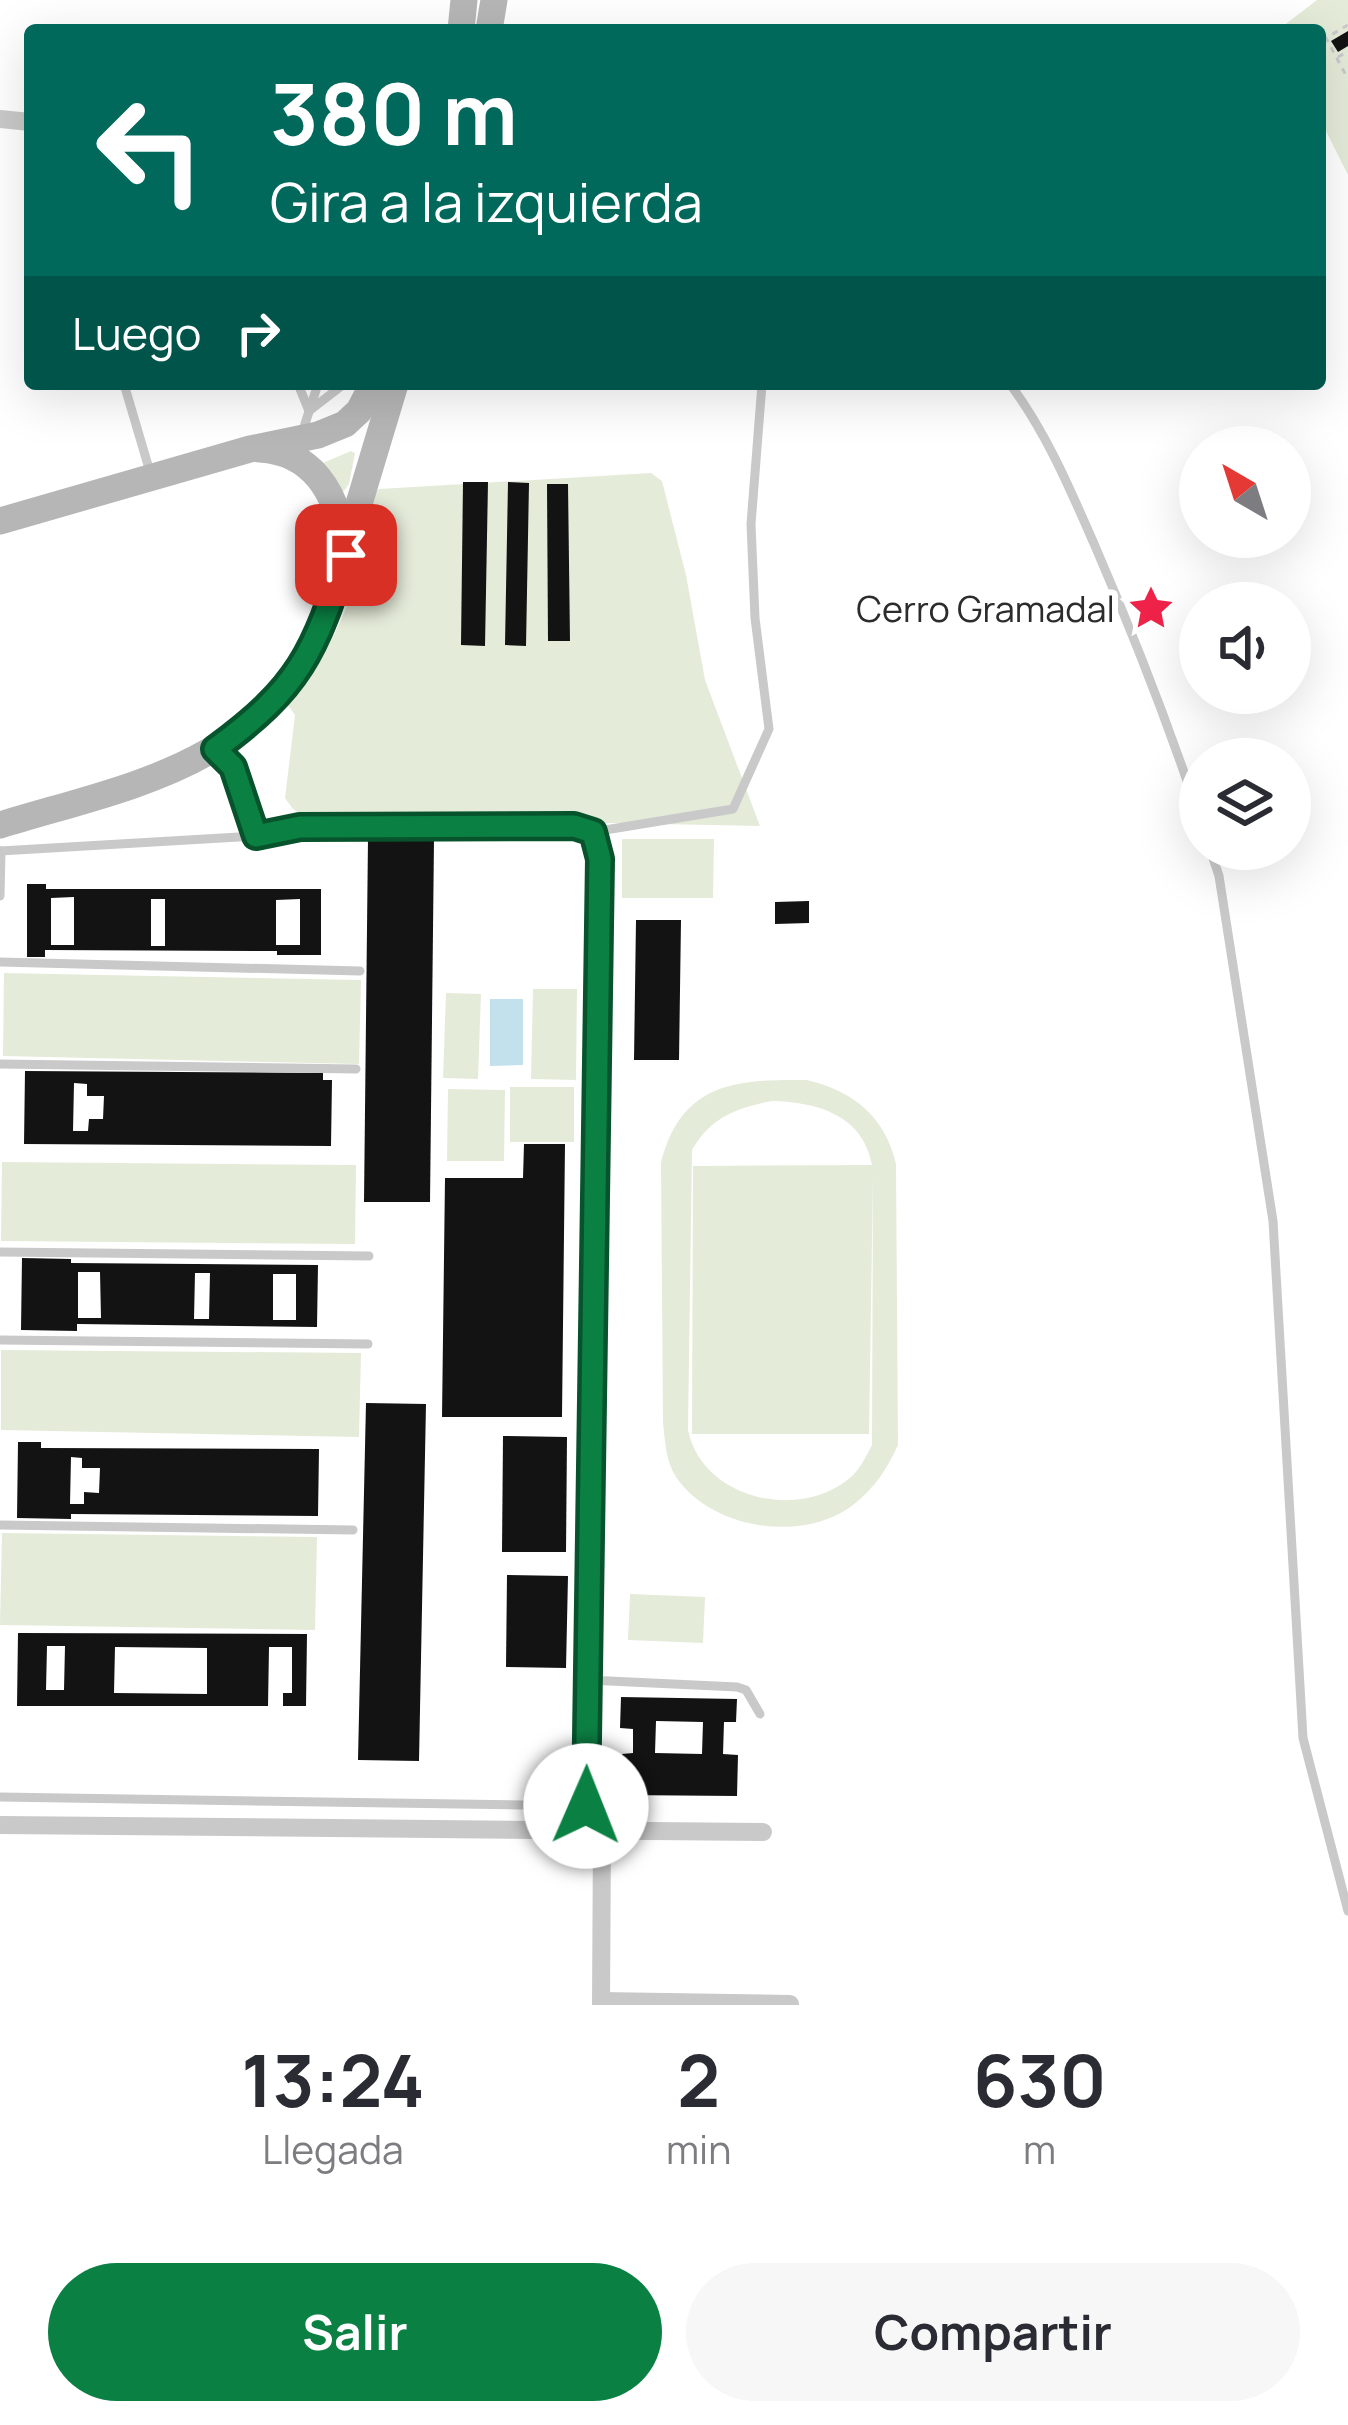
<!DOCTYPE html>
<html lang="es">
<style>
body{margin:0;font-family:Manrope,sans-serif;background:#f7f7f7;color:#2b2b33;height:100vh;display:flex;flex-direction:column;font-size:45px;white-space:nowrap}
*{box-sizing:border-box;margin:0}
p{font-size:39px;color:#7c7c81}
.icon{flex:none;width:66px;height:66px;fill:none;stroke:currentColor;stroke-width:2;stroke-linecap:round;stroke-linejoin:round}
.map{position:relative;height:2005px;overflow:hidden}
.sheet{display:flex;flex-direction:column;background:#fff;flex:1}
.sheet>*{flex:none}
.top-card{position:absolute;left:24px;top:24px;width:1302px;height:366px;border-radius:12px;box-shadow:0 12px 48px #0002;background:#00695c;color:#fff;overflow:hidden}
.needle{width:78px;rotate:321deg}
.fabs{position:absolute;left:1179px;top:426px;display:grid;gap:24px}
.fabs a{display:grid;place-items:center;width:132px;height:132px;border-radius:50%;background:#fff;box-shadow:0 12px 48px #0002;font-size:60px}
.pin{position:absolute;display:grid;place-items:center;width:102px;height:102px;color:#fff;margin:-51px;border-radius:24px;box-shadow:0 6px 18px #0006}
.me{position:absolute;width:132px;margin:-66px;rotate:1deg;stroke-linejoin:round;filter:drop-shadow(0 0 9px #0008)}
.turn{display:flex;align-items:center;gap:42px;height:252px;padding:0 48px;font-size:54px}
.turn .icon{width:156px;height:156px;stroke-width:2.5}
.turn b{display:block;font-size:84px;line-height:102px}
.then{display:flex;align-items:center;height:114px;padding:0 48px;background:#0003;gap:24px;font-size:45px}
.eta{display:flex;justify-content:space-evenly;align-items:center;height:204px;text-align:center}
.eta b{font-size:72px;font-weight:700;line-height:84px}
.action{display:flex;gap:24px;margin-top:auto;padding:24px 48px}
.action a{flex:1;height:138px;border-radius:72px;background:#0b8043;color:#fff;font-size:48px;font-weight:700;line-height:138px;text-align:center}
.action a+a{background:#f7f7f7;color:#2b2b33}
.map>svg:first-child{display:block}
.green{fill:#e5ebd9;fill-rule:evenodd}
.water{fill:#c3e1ed}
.building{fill:#131313;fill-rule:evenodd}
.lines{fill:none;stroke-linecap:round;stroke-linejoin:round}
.path{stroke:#c9c9c9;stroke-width:3;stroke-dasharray:6 6;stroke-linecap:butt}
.lane{stroke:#c9c9c9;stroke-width:9}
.street{stroke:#c9c9c9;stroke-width:18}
.secondary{stroke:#b6b6b6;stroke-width:27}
.route-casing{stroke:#07532c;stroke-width:30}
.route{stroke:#0b8043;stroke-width:21}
.labels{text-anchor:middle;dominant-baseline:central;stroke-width:12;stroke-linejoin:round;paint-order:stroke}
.poi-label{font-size:36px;fill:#2c2c2c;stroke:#fff;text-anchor:end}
</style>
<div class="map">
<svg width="1348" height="2005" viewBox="0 0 1348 2005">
<rect width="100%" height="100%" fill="#fff"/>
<g class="green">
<path d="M1317,0H1348V175L1320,119V30H1278Z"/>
<path d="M351,451L355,453L349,484L343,492L323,463Z"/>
<path d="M651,473L662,481L686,575L705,680L760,826L306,817L293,809L285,798L295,715L288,705C325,661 352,605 365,550C370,531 369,511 375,493L379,489Z"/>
<path d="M622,839H714L713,898H622Z"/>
<path d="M4,973L361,980L359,1064L3,1056Z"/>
<path d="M533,989H577L576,1080L531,1079Z"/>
<path d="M446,993L481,994L478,1079L443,1078Z"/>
<path d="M807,1080C853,1091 885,1116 896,1164L898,1445C887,1469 875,1488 853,1505C804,1543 712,1530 676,1477C666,1462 665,1441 663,1423L661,1163C681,1083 735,1079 807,1080ZM772,1101C817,1102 863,1115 872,1165L693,1166L692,1434H869L873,1176L872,1445C866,1456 861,1468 851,1477C800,1522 702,1499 688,1430L692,1150C711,1117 736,1108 772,1101Z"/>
<rect x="510" y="1087" width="64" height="55"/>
<path d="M448,1089L505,1090L504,1161H447Z"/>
<path d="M2,1162L356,1165L355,1244L1,1241Z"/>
<path d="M1,1350L361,1353L359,1437L1,1430Z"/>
<path d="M2,1533L317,1537L315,1630L0,1625Z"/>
<path d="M630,1594L705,1597L703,1643L628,1640Z"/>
</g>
<path class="water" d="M490,999H523V1065L490,1066Z"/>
<g class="building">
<path d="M1348,31V46L1338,52L1331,41Z"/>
<path d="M463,482H488L485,646L461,645Z"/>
<path d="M508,482L529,483L526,646L505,645Z"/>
<path d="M547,484H568L570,641H548Z"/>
<path d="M368,838L434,839L430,1202H364Z"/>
<path d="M27,884H46V889H321V955H277V951L45,950V957H27ZM74,897V945H51V898ZM151,899H165V946H151ZM300,899V945H276V900Z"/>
<path d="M809,901V923L775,924V902Z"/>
<path d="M636,920H681L679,1060H634Z"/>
<path d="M25,1071L323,1073V1080H332L331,1146L24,1144ZM74,1083L87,1084V1096H104L103,1119H89L88,1131H73Z"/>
<path d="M524,1144H565L562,1417H442L445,1178H523Z"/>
<path d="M22,1258L71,1259V1263L318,1265L317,1327L77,1324V1331L21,1330ZM78,1272H100L101,1318H78ZM195,1273H210L209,1319H194ZM273,1274H296V1320H273Z"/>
<path d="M366,1403L426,1404L419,1761L358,1760Z"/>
<path d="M503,1436L567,1437L566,1552H502Z"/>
<path d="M18,1442H41V1448L319,1449L318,1516L71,1514V1519L17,1518ZM71,1457L82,1458V1468H100L99,1493L84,1492V1504H70Z"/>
<path d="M507,1575L568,1576L566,1668L506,1667Z"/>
<path d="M18,1633L307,1634L306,1706H283V1693H292V1647H269L268,1706H17ZM47,1646H65L64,1690H46ZM115,1647L207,1648V1694L114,1693Z"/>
<path d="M621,1697L737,1699L736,1722H724L723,1754L738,1755L737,1796L621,1795L622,1754L633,1753V1729L620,1728ZM656,1721L703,1722L702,1754L655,1753Z"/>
</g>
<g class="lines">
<g class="path">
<path d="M1348,25L1326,38L1348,79"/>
<path d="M1338,57L1348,51"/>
</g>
<g class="lane">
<path d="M124,384L150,472"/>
<path d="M298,384L309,411L344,384"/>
<path d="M1010,384C1047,434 1070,489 1095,546C1134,636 1169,726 1200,819"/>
<path d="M303,430L318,384"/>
<path d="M218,752L233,768L256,836L300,827L574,826L593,832L733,809L769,729L755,618L751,524L762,384"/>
<path d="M1210,849L1219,876L1273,1221L1303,1738L1348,1911"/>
<path d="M0,851L256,836"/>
<path d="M0,896L1,851"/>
<path d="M0,962L360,971"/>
<path d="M0,1064L356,1069"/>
<path d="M0,1252L369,1256"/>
<path d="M0,1340L368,1344"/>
<path d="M0,1525L353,1530"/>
<path d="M588,1680L737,1687L746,1690L760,1714"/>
<path d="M0,1797L587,1806L600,858L593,832"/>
</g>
<g class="street">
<path d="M0,119L30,122"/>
<path d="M0,1825L763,1832"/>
<path d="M601,2001L790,2004"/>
<path d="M601,2005L602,1832"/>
</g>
<g class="secondary">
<path d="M461,30L464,0"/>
<path d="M489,30L494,0"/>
<path d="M260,449C312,452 336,492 343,539"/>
<path d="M0,521L250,449L318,435L345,424L359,411L373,384"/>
<path d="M0,825C135,784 256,767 322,627L395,384"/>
</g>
</g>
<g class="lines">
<g class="route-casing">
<path id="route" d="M346,555C314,653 300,687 215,749L233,767L256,836L300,827L574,826L593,832L600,859L586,1806"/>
</g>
<use href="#route" class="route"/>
</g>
<defs>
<g id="sight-bare" transform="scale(3.6)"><path d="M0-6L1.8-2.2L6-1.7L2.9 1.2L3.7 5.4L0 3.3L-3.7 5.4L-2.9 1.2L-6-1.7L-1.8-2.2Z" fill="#ef234a" stroke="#fff" stroke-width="2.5" paint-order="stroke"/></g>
</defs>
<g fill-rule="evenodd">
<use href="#sight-bare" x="1151" y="608"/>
</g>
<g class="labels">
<g class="poi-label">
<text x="1115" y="608">Cerro Gramadal</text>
</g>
</g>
</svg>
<div class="fabs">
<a><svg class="needle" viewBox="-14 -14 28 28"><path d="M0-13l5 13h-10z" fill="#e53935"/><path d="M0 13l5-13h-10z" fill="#7c7c81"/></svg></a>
<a><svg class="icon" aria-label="sound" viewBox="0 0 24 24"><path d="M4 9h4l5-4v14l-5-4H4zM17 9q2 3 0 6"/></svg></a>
<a><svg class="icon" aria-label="layers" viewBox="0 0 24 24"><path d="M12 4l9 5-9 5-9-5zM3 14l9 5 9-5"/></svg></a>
</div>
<div class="pin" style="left:346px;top:555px;background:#d93025"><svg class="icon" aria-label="arrive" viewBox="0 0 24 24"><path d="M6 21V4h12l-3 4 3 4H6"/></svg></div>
<svg class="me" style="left:586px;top:1806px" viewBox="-20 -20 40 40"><circle r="19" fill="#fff"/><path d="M0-13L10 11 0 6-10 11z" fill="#0b8043"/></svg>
<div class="top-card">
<div class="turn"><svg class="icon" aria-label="left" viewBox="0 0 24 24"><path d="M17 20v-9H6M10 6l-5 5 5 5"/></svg><div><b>380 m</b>Gira a la izquierda</div></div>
<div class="then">Luego<svg class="icon" aria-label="right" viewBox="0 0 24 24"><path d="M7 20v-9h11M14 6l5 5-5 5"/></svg></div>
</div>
</div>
<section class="sheet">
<div class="eta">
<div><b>13:24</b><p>Llegada</p></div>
<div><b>2</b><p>min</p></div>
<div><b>630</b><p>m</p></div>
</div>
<div class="action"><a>Salir</a><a>Compartir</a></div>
</section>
